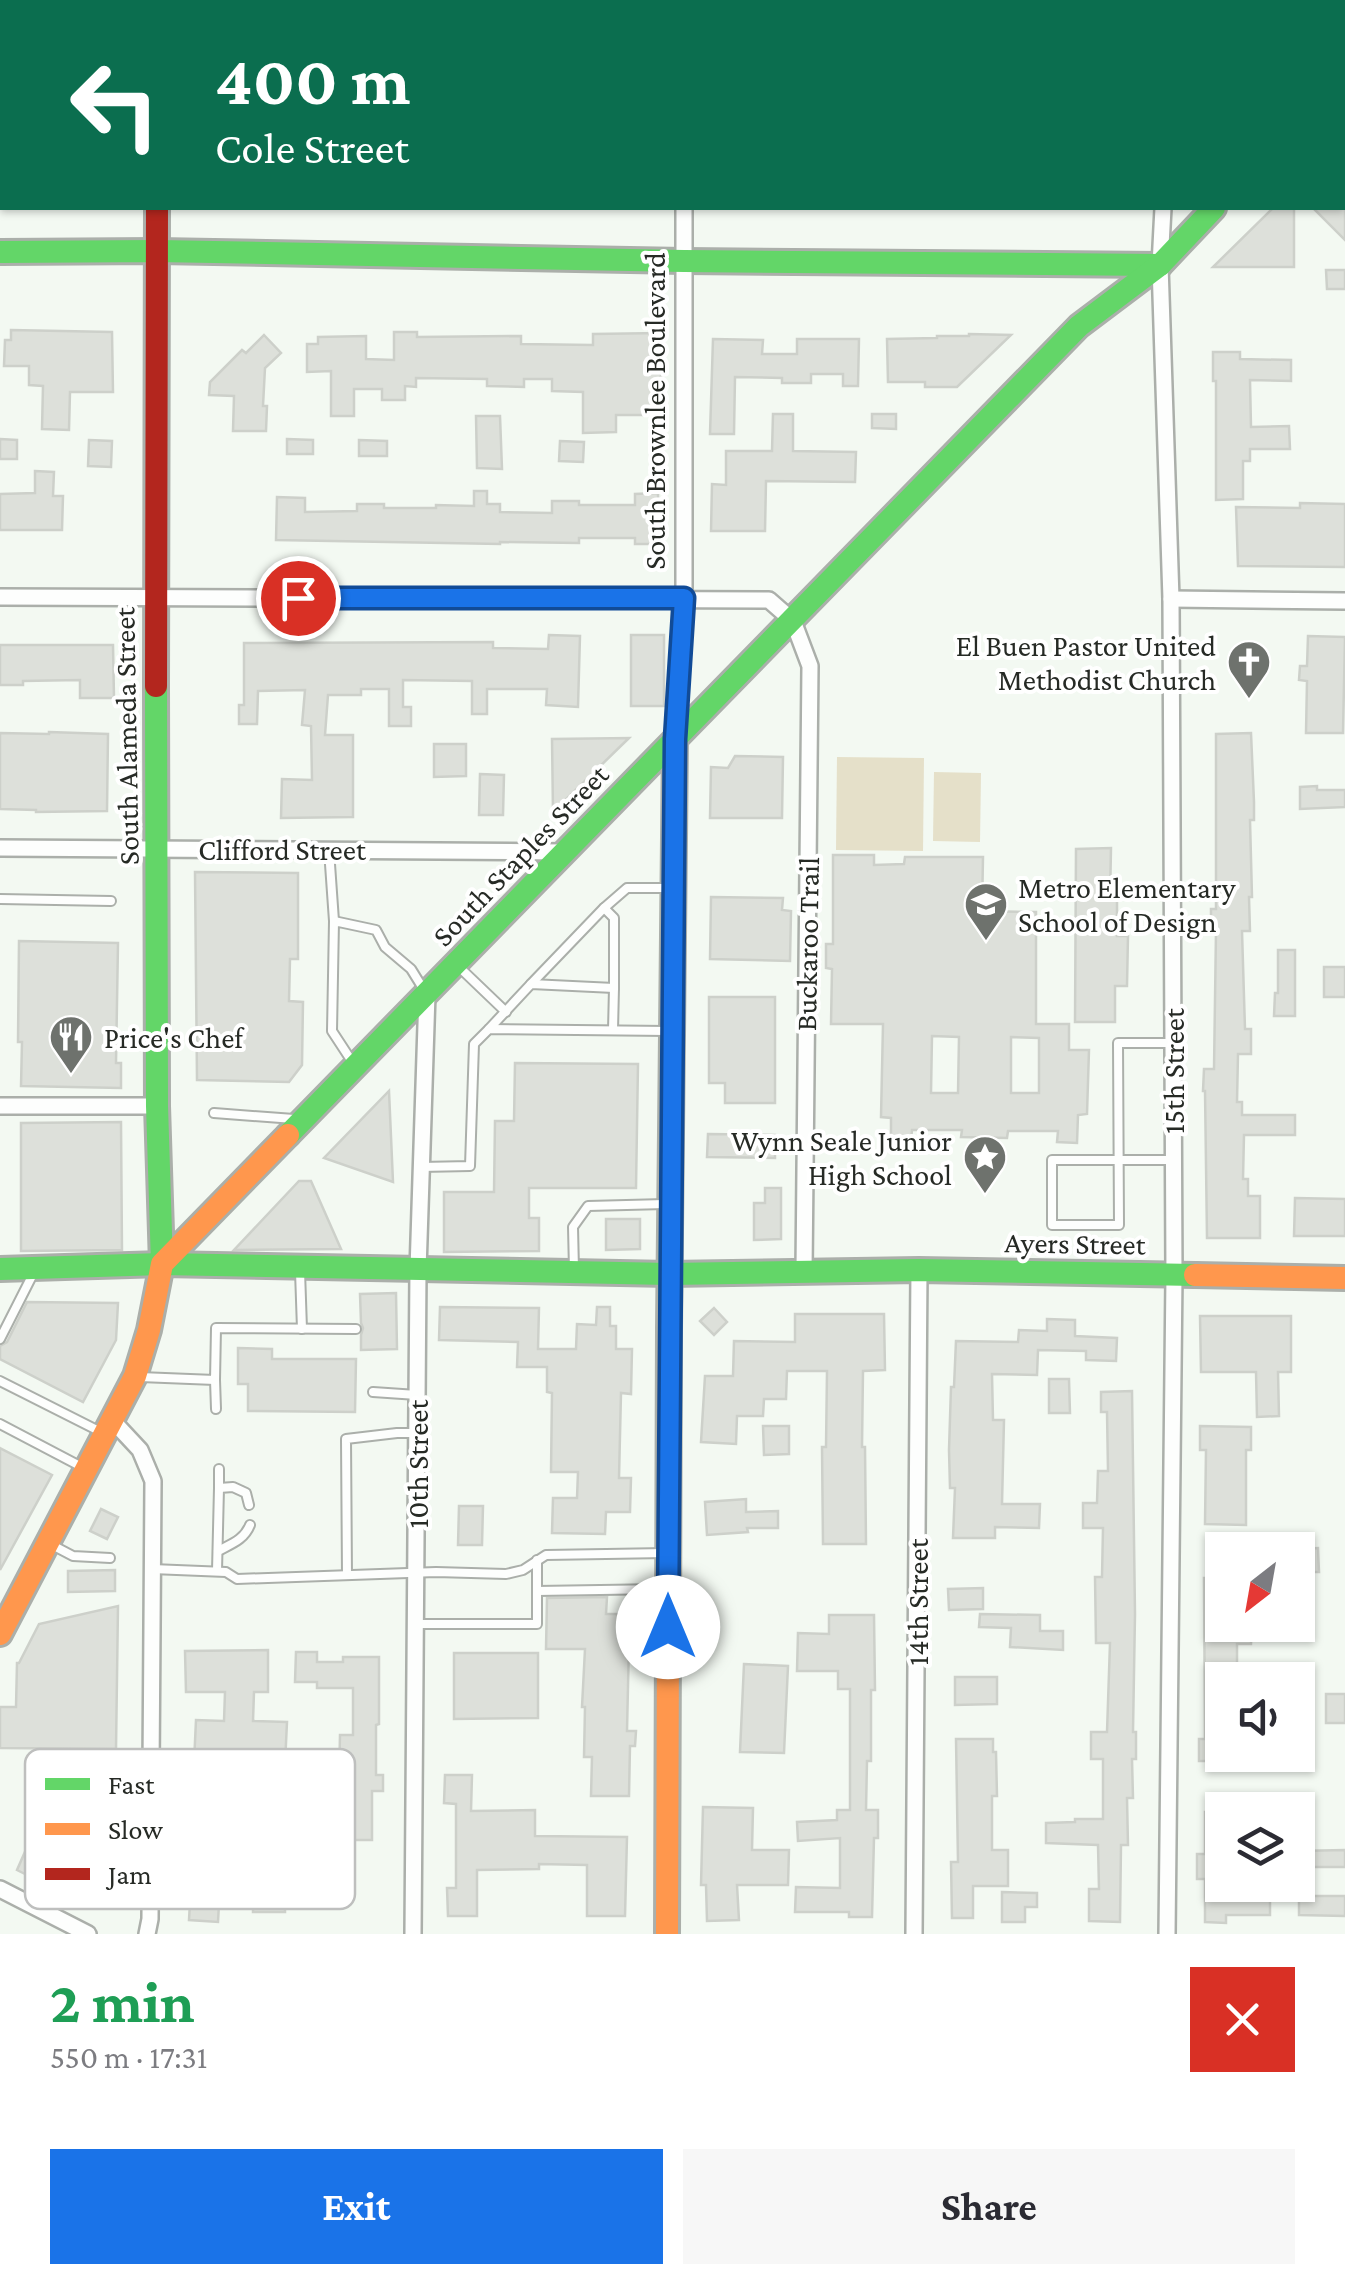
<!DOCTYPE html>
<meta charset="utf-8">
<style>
body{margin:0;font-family:"Crimson Pro",serif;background:#f7f7f7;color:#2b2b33;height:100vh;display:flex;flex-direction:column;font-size:38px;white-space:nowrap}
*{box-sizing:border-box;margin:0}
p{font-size:32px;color:#7c7c81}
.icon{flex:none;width:55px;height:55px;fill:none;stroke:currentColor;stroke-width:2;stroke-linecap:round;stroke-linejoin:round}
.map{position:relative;height:1934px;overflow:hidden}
.panel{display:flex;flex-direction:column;background:#fff;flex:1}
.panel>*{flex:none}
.guide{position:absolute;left:0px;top:0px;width:1345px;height:210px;box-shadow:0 2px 8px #0004;background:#0b6e4f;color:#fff;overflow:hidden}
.needle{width:65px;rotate:211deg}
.tools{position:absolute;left:1205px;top:1532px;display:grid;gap:20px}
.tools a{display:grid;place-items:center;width:110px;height:110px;border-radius:0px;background:#fff;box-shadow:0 2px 8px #0004;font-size:50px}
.pin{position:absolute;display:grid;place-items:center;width:85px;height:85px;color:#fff;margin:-42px;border:5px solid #fff;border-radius:50%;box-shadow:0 2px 10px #0007}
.me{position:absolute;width:110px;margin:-55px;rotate:0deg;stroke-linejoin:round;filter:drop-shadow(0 0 8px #0008)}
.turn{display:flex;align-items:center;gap:35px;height:210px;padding:0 50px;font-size:45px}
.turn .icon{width:130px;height:130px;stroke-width:2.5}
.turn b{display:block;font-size:70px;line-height:85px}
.round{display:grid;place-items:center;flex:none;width:105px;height:105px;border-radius:0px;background:#f7f7f7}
.head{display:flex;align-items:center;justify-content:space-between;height:170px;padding:0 50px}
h1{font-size:60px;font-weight:700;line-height:75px;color:#1e9e55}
.button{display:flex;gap:20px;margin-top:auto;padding:20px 50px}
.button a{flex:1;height:115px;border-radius:0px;background:#1a73e8;color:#fff;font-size:40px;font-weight:700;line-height:115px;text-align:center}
.button a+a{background:#f7f7f7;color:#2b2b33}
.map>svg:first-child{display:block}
.green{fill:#e5e0c9}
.building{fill:#dde0da;stroke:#cdd0ca;stroke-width:2.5;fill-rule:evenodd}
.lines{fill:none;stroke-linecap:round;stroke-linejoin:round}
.lane-casing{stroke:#abafaa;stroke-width:12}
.street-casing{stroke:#abafaa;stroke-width:20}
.fast-casing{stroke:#abafaa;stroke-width:28}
.slow-casing{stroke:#abafaa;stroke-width:28}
.jam-casing{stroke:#abafaa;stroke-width:28}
.lane{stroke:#fdfefd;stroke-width:8}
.street{stroke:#fdfefd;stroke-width:15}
.fast{stroke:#63d668;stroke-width:22}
.slow{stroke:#ff974d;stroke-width:22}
.jam{stroke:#b3261e;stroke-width:22}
.route-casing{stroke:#114b97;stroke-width:25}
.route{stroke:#1a73e8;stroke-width:18}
.labels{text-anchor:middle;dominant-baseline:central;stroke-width:8;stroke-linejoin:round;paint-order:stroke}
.street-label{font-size:30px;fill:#262a25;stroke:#fff}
.poi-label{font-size:30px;fill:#262a25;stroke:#fff;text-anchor:end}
.key{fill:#fff;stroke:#bebfbe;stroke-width:2.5}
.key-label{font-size:28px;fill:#262a25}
</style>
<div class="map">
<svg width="1345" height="1934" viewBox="0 0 1345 1934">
<rect width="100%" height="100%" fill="#f3f9f2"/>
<g class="green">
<path d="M837,757L924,758L923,851L836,850Z"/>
<path d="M934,772L981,773L980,842L933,841Z"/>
</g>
<g class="building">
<path d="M1273,208H1294V267H1213Z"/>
<path d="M1313,208H1345V240Z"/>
<path d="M1326,270H1345V289H1327Z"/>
<path d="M11,330L112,332L113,392H70L69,430L42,429L43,386L29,385V366H4L5,340H11Z"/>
<path d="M394,332H417V337L521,336V344L593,345V334L661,333V415H616V432L583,433V392L552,391V379H524V387L487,386V379L416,378V387L405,386V400H382V389H354V416H331V371L307,372V344H318V337L366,336V359L394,360Z"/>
<path d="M969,334L1011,335L957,387H925V382H888L887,339L937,338V336H969Z"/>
<path d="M264,335L281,353L265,368L263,406H267L266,431H233L234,396L209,395L210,382L242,350L246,353Z"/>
<path d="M713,339L763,340L762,354H797V339H859L858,386H843V374H811V383H782V378L735,377L734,434H710Z"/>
<path d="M1213,352H1240V359L1291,360V381L1250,380L1251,427L1289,426L1290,449H1250V461H1243V499L1216,500V381H1213Z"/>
<path d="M773,414H793V451L856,452L855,482L766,481L765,531H711L712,484L726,485V451H772Z"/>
<path d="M872,414H896V429L872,428Z"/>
<path d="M476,416H500L502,469L477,468Z"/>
<path d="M0,439L17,440V459H0Z"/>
<path d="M287,439L313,440V454H287Z"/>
<path d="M89,440L112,441L111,467L88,466Z"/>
<path d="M359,440L387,441V456H359Z"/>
<path d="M560,441L584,442L583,462L559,461Z"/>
<path d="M35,471L54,472L53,496H63L62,530H0V494L35,493Z"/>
<path d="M474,491H487V504H500V512L552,513V501H579V505H635V494L658,493L659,544H635V538H579V543L500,542V544L276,540L277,497L305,498V512L357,511V504H384V508H436V505L474,506Z"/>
<path d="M1300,503L1345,504V567L1238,566L1236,507L1300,508Z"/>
<path d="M549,635L580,636L578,707L546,705L547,689H487V714H472V681L403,680V707H411V726H389V689H361V695H328L325,735H353V817L281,818L282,779L312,780L311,726L302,725L305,690L258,691L257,724H239V705H244V643L493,642V648L548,649Z"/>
<rect x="631" y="635" width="33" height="71"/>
<path d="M1308,636L1345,637L1343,733H1306L1307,681L1299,680L1300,666H1307Z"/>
<path d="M0,645H113L114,698H80V680L23,681V685H0Z"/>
<path d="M49,732L108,734L107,811L36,812V810L0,809V733L49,734Z"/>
<path d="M1251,733L1254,802V820H1250L1252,897H1249L1250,931H1242L1245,1029H1251V1054H1238L1237,1102H1242V1115H1295V1135H1244L1243,1179H1248V1196H1260V1238H1207L1205,1091H1203L1204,1069H1214L1216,931H1211V909H1216V734Z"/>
<path d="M629,738L553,812L552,739Z"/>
<path d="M434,744H466V776L434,777Z"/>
<path d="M735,756L783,757L782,818H710L711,767L728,768Z"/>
<path d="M480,774L504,775L503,815H479Z"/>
<path d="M1317,786V790H1345V807L1300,809V787Z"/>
<path d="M1111,848L1110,899H1117V936H1128L1127,986H1115V1022H1075L1076,849Z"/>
<path d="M833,855H874V865L904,864L905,857H983L982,911L1036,912V1024H1069V1050H1089L1087,1114L1078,1115L1077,1143L1057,1142L1058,1131H1008L1007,1138L961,1137L962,1130H912L911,1141L891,1140V1118L881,1117L883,1024H831L832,969L826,968V944H833ZM932,1036L959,1037L958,1093H931ZM1011,1037L1039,1038V1093H1011Z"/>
<path d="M195,872L298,873V959H290L289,1001L303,1002L302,1065L289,1082L197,1080Z"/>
<path d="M711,897L783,898L782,910L791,911L790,961L710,959Z"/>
<path d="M19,941L118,943L116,1063H121V1088L21,1086L22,1042H18Z"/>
<path d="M1278,950H1295V1016H1274L1275,993H1278Z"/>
<rect x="1324" y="967" width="21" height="30"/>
<path d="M709,997H775V1103H725V1083H709Z"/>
<path d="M515,1063L638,1064L636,1188H529V1218H539V1251L444,1252V1192H494L495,1121H514Z"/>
<path d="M389,1091L393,1182L324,1158Z"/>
<path d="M121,1122L122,1250L21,1251V1123Z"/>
<path d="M708,1134L775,1135V1158L707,1157Z"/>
<path d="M299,1181H311L341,1249L234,1250Z"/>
<path d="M765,1188H781V1239L754,1240V1203H765Z"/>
<path d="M1295,1198L1345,1199V1236H1294Z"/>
<path d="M606,1219H640V1249L606,1250Z"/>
<path d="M396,1293L397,1349L361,1350V1335L363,1328L361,1323L360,1294Z"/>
<path d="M27,1302L118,1303L116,1340L83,1402L0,1359V1346L7,1342Z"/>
<path d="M440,1307L539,1308L538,1349H576L577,1324L596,1325L597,1307H610V1326H616V1349H632L631,1394L621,1393L619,1478H631L630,1512H606L605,1534L552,1533L553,1498H577L578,1472H551L552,1393L547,1392V1367H517L518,1342L439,1340Z"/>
<path d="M714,1308L727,1322L714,1335L700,1321Z"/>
<path d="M795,1314H884L885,1370L863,1371L862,1447H865L866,1544H823L822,1447H826L827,1371H787L786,1399H764L763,1416H737L736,1444L701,1442L705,1376H733L734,1341L795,1342Z"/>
<path d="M1200,1316H1291V1372H1278L1279,1416L1257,1417L1256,1372H1201Z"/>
<path d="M1047,1319L1075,1320V1336L1117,1338L1116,1361L1086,1360V1351L1038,1350L1037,1375L992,1374L993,1420H1004L1002,1504H1040L1039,1528L995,1527V1538H953L955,1488H950L949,1450L951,1387H954L956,1341L1018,1342L1019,1330L1047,1331Z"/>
<path d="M238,1348L272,1349V1359H356L355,1412L248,1411V1384H238Z"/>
<path d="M1049,1379H1069L1070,1413H1049Z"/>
<path d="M1132,1391L1135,1614L1133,1732H1136V1759H1132L1133,1798H1127L1128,1845H1121L1120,1922L1089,1921V1889H1099L1098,1845L1046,1843V1823L1075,1822V1819H1103V1759H1091V1732H1107L1110,1643H1096L1095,1577H1102L1103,1528H1083V1503H1097L1098,1471H1108L1107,1412H1101V1392Z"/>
<path d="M763,1426H789V1454L764,1455Z"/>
<path d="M1200,1426L1251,1427V1450H1246V1525L1205,1524L1206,1450H1200Z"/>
<path d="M0,1448L52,1475L0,1570Z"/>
<path d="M746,1499V1512L778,1511V1528H747L748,1532L707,1535L705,1502Z"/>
<path d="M459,1506H483L482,1545H458Z"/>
<path d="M101,1509L118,1517L107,1539L90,1531Z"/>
<path d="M1318,1548L1319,1572H1298V1549Z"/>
<path d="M115,1570V1591L68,1592V1571Z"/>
<path d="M1204,1578H1222V1625H1252L1251,1644H1237V1680H1222V1761H1199V1739H1205Z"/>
<path d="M983,1588V1609L949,1610L948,1589Z"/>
<path d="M607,1597L606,1614H625L624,1641H629L627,1731H636L635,1746H630L629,1796H591L592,1757H584L585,1707H582L585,1649H546L547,1598Z"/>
<path d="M118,1606L116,1749L0,1748V1707H16L17,1663H19L39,1624Z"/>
<path d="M980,1614L1040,1615V1631H1063V1650L1010,1647L1011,1628L979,1627Z"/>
<path d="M829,1615H874L875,1690H871V1761H867L866,1810H878V1838H874L872,1917H849V1912H795L796,1887L840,1888V1838L798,1841L797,1822L837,1820V1810H850V1689H838V1671H797L798,1633L829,1634Z"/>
<path d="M268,1650V1692H254L253,1721L287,1722L285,1764L194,1763L196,1720L224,1721L225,1692H186L185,1651Z"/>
<path d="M296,1652H317V1662H343V1657H379V1724L376,1725V1775H383V1791H372V1840H330V1802H325L326,1785L334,1786V1779H339L340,1735H353V1688H317V1682H295Z"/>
<path d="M454,1653H538V1718L454,1719Z"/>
<path d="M744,1664L788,1666L784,1753L740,1752Z"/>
<path d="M955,1677H997V1704L955,1705Z"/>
<rect x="1326" y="1694" width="19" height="29"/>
<path d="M956,1739H993V1752H996L997,1796H992V1850H1008V1886H973V1918H952L951,1862H958Z"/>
<path d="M445,1775H472L471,1811L535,1810V1836L627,1837L625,1916H587V1865L539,1864V1869L477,1870V1916H448L447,1888H456V1804L444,1803Z"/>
<path d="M703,1807L753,1808L752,1850H789L788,1885H737L739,1920L707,1921L706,1885H701Z"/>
<path d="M1205,1812H1222V1897H1270V1915H1226V1923L1205,1922V1879H1197V1854H1205Z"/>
<path d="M61,1825L88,1838L69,1881L93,1893L87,1905L17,1870L35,1829L55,1838Z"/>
<path d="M1345,1850V1867H1298V1851Z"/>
<path d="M264,1871H285V1912H253V1884H264Z"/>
<path d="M191,1884L220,1885L218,1922L189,1920Z"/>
<path d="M1002,1892L1037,1893V1907H1025V1922H1002Z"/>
<path d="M1299,1896H1345V1916L1299,1915Z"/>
</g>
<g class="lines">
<g class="lane-casing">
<g id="lane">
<path d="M329,850L334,921"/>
<path d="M0,899L111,901"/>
<path d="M458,966L506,1012"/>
<path d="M531,984L604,908"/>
<path d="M489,1029L531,984L614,988V918L604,908L627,888H669"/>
<path d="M613,1030L614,988"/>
<path d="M1173,1043H1118L1119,1225H1052V1160H1173"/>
<path d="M353,1063L332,1031L334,921L376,930L385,947L411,969L424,990"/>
<path d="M214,1113L294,1119"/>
<path d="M421,1167L470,1166L474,1044L489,1029L667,1031"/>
<path d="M574,1270L573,1227L588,1206L665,1204"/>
<path d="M300,1271L302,1329"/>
<path d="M0,1339L34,1272"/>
<path d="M140,1377L215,1380L216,1328L356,1329"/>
<path d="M215,1380L216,1409"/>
<path d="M0,1381L101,1432"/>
<path d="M373,1392L417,1395"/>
<path d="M0,1424L80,1466"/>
<path d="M219,1469V1488"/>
<path d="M52,1545L73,1556L110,1558"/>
<path d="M218,1551C231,1544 244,1540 250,1525"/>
<path d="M152,1569L226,1572L237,1579L436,1572L506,1574L523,1570L546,1555L666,1553"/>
<path d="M217,1571L219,1488L233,1487L246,1493L249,1505"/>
<path d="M347,1575L346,1439L397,1433H417"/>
<path d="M537,1591L663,1589"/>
<path d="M416,1624H537V1560"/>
</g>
</g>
<g class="street-casing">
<g id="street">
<path d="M681,0V2"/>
<path d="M1172,2V0"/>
<path d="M1163,208L1160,265L1171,599L1174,1275L1167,1934"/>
<path d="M0,597L769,600L793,621L810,666L804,1271"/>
<path d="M1171,599L1345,601"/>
<path d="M675,739L684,598V208"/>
<path d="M0,848L565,852"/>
<path d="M0,1106H157"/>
<path d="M112,1420L140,1450L153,1481L150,1919L147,1934"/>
<path d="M0,1889L88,1934"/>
<path d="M413,1934L418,1270L427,994"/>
<path d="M914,1934L919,1270"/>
</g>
</g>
<g class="fast-casing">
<g id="fast">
<path d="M156,0V2"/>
<path d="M0,252L158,251L684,261L1160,265"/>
<path d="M156,686L157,1106L162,1264"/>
<path d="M288,1135L1079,326L1160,265L1214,208"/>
<path d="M0,1269L162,1264L669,1274L919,1270L1195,1275"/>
<path d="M669,1330L675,739"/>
</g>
</g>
<g class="slow-casing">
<g id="slow">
<path d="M1342,71L1345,69"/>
<path d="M1195,1275L1345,1278"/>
<path d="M0,1634L135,1376L149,1330L162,1264L288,1135"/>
<path d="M667,1934L669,1330"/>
</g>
</g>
<g class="jam-casing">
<path id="jam" d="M156,686L157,208"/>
</g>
<use href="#lane" class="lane"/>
<use href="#street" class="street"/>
<use href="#fast" class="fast"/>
<use href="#slow" class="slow"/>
<use href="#jam" class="jam"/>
</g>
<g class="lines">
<g class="route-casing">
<path id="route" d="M298,598H684L675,739L668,1627"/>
</g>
<use href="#route" class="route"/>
</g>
<defs>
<g id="church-pin" transform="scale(2.25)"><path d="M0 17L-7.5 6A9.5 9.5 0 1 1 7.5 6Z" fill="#6e726d" stroke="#fff"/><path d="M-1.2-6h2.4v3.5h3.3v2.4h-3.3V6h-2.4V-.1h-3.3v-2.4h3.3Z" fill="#fff"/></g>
<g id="school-pin" transform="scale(2.25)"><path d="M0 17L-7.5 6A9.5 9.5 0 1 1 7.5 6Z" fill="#6e726d" stroke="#fff"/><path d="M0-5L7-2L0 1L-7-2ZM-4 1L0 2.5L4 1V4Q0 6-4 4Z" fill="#fff"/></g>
<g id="restaurant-pin" transform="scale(2.25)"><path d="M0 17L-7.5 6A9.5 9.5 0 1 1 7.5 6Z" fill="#6e726d" stroke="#fff"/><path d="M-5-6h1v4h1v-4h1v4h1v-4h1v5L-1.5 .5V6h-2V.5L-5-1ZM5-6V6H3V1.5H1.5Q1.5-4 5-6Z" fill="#fff"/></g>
<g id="sight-pin" transform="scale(2.25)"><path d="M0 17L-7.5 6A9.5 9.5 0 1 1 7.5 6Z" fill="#6e726d" stroke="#fff"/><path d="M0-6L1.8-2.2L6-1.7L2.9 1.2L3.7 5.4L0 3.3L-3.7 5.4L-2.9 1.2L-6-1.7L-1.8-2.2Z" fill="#fff"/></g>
</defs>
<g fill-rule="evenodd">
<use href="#church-pin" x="1249" y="662"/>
<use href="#school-pin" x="986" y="904"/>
<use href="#restaurant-pin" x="71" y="1037"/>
<use href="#sight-pin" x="985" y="1157"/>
</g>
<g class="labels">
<g class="street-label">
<text transform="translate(654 411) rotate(-90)">South Brownlee Boulevard</text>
<text transform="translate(126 736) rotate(-91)">South Alameda Street</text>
<text x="282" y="849">Clifford Street</text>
<text transform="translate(520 855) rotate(-46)">South Staples Street</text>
<text transform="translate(807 944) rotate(-89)">Buckaroo Trail</text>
<text transform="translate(1173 1071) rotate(-90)">15th Street</text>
<text transform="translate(1075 1243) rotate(1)">Ayers Street</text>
<text transform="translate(417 1464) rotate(-90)">10th Street</text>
<text transform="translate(917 1602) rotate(-90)">14th Street</text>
</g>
<g class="poi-label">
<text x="1216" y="645">El Buen Pastor United<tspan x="1216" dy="34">Methodist Church</tspan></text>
<text x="1018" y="887" text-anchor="start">Metro Elementary<tspan x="1018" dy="34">School of Design</tspan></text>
<text x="104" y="1037" text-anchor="start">Price's Chef</text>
<text x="952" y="1140">Wynn Seale Junior<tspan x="952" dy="34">High School</tspan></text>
</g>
</g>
<rect x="25" y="1749" width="330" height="160" rx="15" class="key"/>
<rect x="45" y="1778" width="45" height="12" fill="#63d668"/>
<rect x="45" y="1823" width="45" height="12" fill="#ff974d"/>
<rect x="45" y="1868" width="45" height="12" fill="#b3261e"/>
<g class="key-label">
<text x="108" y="1794">Fast</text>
<text x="108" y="1839">Slow</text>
<text x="108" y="1884">Jam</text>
</g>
</svg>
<div class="tools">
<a><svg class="needle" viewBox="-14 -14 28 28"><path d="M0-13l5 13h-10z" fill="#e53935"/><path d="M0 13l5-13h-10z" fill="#7c7c81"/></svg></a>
<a><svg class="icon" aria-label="sound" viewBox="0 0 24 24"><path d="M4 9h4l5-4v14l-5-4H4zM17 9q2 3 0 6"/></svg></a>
<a><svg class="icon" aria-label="layers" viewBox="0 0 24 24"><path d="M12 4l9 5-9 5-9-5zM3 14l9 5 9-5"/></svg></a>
</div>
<div class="pin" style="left:298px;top:598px;background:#d93025"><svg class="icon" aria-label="arrive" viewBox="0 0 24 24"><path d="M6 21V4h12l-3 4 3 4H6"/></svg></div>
<svg class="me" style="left:668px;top:1627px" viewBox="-20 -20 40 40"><circle r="19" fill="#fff"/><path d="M0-13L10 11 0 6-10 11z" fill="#1a73e8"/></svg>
<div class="guide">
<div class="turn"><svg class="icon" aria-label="left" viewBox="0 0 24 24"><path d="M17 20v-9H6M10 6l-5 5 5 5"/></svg><div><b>400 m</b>Cole Street</div></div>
</div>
</div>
<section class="panel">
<div class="head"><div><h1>2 min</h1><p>550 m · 17:31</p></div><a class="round" style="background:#d93025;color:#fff"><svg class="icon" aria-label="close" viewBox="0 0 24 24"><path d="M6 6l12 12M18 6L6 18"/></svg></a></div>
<div class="button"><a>Exit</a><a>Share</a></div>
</section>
